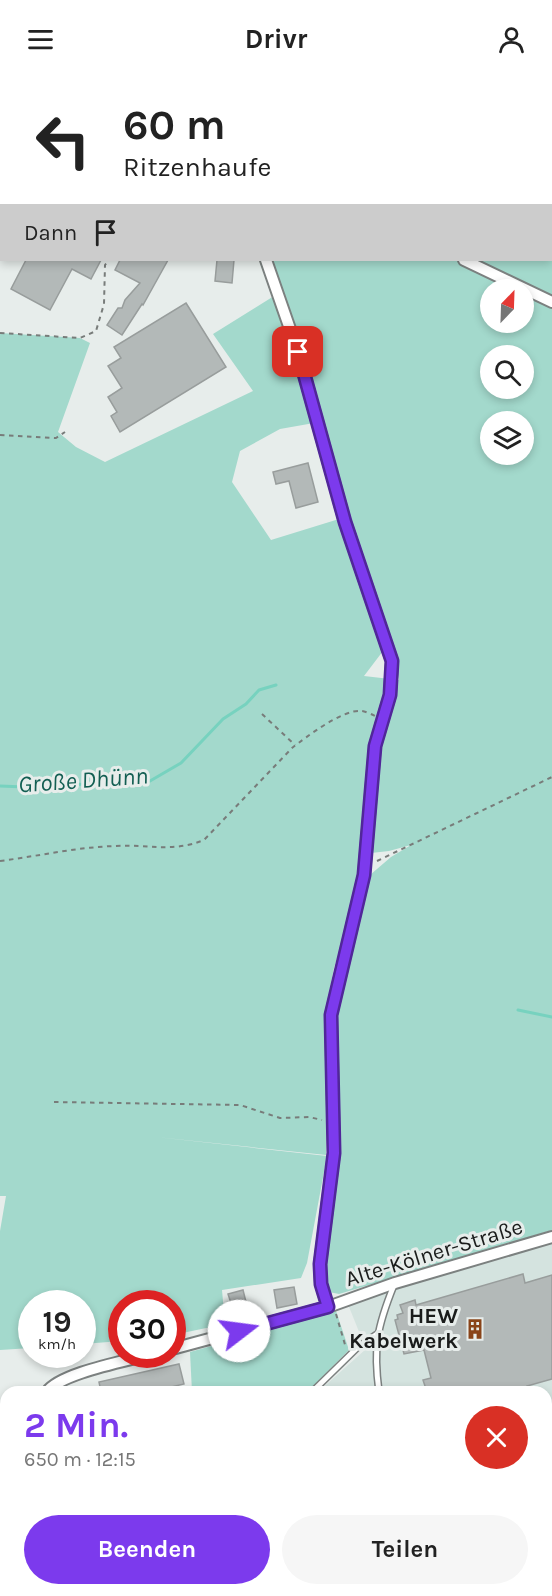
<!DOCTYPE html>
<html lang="de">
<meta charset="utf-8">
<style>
body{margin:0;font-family:Karla,sans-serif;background:#f6f6f6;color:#222;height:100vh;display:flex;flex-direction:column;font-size:22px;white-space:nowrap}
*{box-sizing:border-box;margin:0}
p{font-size:20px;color:#767676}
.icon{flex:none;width:33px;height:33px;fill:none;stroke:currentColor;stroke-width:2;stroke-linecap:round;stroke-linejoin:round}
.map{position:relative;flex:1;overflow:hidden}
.sheet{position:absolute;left:0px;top:1308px;width:552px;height:210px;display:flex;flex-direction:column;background:#fff;border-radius:18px 18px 0 0;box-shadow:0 3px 9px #0003}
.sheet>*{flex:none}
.banner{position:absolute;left:0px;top:0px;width:552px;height:183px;box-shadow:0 3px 9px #0003;background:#fff;color:#222;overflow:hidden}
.needle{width:39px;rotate:23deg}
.buttons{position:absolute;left:480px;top:201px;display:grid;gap:12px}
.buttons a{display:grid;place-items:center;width:54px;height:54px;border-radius:50%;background:#fff;box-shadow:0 3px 9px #0003;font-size:30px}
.speed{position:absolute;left:18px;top:1212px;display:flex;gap:12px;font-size:30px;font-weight:700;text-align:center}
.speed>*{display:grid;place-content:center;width:78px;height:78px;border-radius:50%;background:#fff;box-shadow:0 3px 9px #0003;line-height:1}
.speed small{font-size:15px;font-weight:400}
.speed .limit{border:9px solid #d22;background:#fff;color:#111}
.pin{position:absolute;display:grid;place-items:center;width:51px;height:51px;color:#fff;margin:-26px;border-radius:12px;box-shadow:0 3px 9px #0006}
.me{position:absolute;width:66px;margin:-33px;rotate:75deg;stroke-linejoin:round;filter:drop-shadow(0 0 4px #0008)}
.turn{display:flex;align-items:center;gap:21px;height:126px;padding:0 24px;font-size:27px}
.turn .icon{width:78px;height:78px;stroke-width:2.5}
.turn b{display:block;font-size:42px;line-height:51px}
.then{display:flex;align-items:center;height:57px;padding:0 24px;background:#0003;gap:12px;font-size:22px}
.round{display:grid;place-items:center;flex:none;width:63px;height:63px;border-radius:32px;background:#f6f6f6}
.headline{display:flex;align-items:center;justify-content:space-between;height:102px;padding:0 24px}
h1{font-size:36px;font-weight:700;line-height:45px;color:#7c3aed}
.button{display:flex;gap:12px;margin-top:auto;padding:12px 24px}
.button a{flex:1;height:69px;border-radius:36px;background:#7c3aed;color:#fff;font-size:24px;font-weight:700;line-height:69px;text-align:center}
.button a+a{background:#f6f6f6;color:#222}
header{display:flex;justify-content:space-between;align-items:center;height:78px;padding:0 24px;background:#fff;font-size:27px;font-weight:700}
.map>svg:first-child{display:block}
.built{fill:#d4e3df}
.green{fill:#a3d9cc;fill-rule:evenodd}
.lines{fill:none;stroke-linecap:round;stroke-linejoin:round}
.stream{stroke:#77d2bf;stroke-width:3}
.building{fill:#b3b9b8;stroke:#989d9c;stroke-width:1.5}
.service-casing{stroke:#7c8180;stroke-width:8}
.minor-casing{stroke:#7c8180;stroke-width:14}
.primary-casing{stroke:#c8c9c8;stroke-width:21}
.path{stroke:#787c7a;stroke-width:2;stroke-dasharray:4.5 4.5;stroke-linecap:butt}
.service{stroke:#fff;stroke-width:5}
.minor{stroke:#fff;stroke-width:10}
.primary{stroke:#e3b79e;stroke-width:18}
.route-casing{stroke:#51269a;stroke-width:15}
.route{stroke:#7c3aed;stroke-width:10}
.labels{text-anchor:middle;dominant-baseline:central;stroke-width:6;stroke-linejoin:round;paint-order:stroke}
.street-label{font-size:22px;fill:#1a1c1b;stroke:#e7edeb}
.poi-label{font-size:22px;font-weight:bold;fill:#1a1c1b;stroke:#e7edeb;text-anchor:end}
.water-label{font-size:24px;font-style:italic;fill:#125e52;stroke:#e7edeb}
</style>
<header><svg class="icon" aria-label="menu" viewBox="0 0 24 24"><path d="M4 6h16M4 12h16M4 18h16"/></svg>Drivr<svg class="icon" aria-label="person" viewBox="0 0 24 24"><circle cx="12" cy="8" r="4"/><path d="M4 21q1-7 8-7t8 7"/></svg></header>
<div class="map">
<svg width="552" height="1518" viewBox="0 0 552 1518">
<rect width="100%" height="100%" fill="#e7edeb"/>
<g class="built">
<path d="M552,1161V1466L546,1459V1314H318L366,1271L345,1219Z"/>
<path d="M257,1512H443L445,1518H252Z"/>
</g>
<g class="green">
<path d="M364,0H552V1152L339,1216L329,1214L325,1185L337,1075L339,999L336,938L370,797L391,779L411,767L389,773L362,776V798L334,890L325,935V970L327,998L326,1077L156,1059L327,1078L307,1185L301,1200L222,1212L225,1246L173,1257L172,1226H122L121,1263L83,1266L82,1226H32L31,1270L0,1272V1153L6,1118H0V255L80,260L90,265L58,354L76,369L105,384L253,313L213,256L274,218L295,274L314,345L280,351L240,373L232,404L271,462L339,441L383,573L364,598L399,602L395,580L349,443L271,182H550V2ZM490,212H524V244H490ZM490,278H524V310H490ZM490,344H524V376H490Z"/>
<path d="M336,1233L349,1272L307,1314H192L190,1274Z"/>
<path d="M0,1362L6,1364V1512H192L196,1518H0Z"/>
</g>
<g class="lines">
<g class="stream">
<path d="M474,2V0"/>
<path d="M0,708L25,709L150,703L181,685L223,641L246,626L259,612L276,607"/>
<path d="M518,932L552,939"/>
<path d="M546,1507L552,1517"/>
</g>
</g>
<g class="building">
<path d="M26,182H101L91,201L72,191L50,232L11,211Z"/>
<path d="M120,182H168L143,227L142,226L122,257L107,247L118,230H122L125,222L140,205L115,192Z"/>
<path d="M217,182H234L232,205L215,203Z"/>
<path d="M186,225L226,289L120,354L111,338L117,334L108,319L122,310L108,288L121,280L114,269Z"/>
<path d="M308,385L318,424L296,430L289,403L276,406L273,394Z"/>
<path d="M523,1196L525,1205L552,1197V1301L527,1308L529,1314H427L423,1302L431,1300L424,1272L404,1276L395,1242L398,1241L397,1237L403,1235L400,1227L415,1222L416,1227Z"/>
<path d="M294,1209L297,1226L277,1230L274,1212Z"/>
<path d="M243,1212L246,1224L232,1228L228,1216Z"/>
<path d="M179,1286L184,1306L150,1314H101L99,1304Z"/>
</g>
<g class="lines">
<g class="service-casing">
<g id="service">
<path d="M92,0V2"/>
<path d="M312,1314L358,1269L377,1256"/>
<path d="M379,1314C373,1269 377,1249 394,1207"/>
<path d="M546,1394L552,1387"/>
<path d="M546,1428L552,1440"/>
</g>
</g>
<g class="minor-casing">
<g id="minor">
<path d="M241,0L242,2"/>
<path d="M266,182L298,274L345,444L392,583L390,617L375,668L364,797L331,937L334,1075L320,1186L321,1206L328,1229"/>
<path d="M464,182L552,224"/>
<path d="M172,1271L328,1229L395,1205L552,1159"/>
<path d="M47,1314C60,1295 127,1283 151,1276"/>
<path d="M257,1512L263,1518"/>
</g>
</g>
<g class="primary-casing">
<g id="primary">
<path d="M0,1345L6,1348"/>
<path d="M213,1512L218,1518"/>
</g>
</g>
<g class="path">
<path d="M0,255L80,260L96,253L104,226L105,187L109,182"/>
<path d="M0,357L56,360L65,354"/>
<path d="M262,636L295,667"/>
<path d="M0,783C39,778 77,769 116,768C148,766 172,775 204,762L292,670C306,659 343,631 361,633C365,633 371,636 375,638"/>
<path d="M377,783L552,699"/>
<path d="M54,1024L240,1027L280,1040L309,1039L322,1042"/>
<path d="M336,1236L346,1270"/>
<path d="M0,1327L6,1329"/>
<path d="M192,1518L198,1514"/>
</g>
<use href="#service" class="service"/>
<use href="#minor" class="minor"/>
<use href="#primary" class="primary"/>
</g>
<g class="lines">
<g class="route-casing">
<path id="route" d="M239,1253L328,1229L321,1206L320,1186L334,1075L331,937L364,797L375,668L390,617L392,583L345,444L298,274"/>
</g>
<use href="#route" class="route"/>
</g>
<defs>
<g id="building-bare" transform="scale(1.62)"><path d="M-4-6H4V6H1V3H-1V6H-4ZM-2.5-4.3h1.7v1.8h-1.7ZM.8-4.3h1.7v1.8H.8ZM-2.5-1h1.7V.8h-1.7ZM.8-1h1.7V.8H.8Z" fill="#894419" stroke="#e7edeb" stroke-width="2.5" paint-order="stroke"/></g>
</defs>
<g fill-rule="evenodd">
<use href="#building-bare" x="475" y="1251"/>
</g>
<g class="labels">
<g class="street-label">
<text transform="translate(434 1175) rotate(-17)">Alte-Kölner-Straße</text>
</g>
<g class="poi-label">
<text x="458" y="1238">HEW<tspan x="458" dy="25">Kabelwerk</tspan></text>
</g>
<g class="water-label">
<text transform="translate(83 702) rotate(-4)">Große Dhünn</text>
</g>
</g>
</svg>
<div class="buttons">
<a><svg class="needle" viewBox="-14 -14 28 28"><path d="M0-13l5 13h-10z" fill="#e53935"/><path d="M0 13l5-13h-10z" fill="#767676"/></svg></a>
<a><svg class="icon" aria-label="search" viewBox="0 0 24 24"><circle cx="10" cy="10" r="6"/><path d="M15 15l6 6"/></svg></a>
<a><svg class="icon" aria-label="layers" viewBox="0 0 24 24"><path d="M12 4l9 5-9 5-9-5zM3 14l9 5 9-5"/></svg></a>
</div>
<div class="speed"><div>19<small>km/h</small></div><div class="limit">30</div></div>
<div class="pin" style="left:298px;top:274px;background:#d93025"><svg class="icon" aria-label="arrive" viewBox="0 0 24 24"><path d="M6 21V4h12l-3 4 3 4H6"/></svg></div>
<svg class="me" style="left:239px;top:1253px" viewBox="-20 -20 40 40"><circle r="19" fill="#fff"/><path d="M0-13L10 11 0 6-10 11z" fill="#7c3aed"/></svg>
<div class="banner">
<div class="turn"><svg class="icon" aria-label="left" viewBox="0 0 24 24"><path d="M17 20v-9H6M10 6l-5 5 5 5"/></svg><div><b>60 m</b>Ritzenhaufe</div></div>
<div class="then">Dann<svg class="icon" aria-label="arrive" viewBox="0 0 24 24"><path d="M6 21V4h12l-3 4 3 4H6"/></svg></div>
</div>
<section class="sheet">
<div class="headline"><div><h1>2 Min.</h1><p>650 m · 12:15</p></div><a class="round" style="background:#d93025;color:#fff"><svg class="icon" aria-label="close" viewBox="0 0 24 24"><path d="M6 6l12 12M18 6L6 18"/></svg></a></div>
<div class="button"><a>Beenden</a><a>Teilen</a></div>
</section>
</div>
